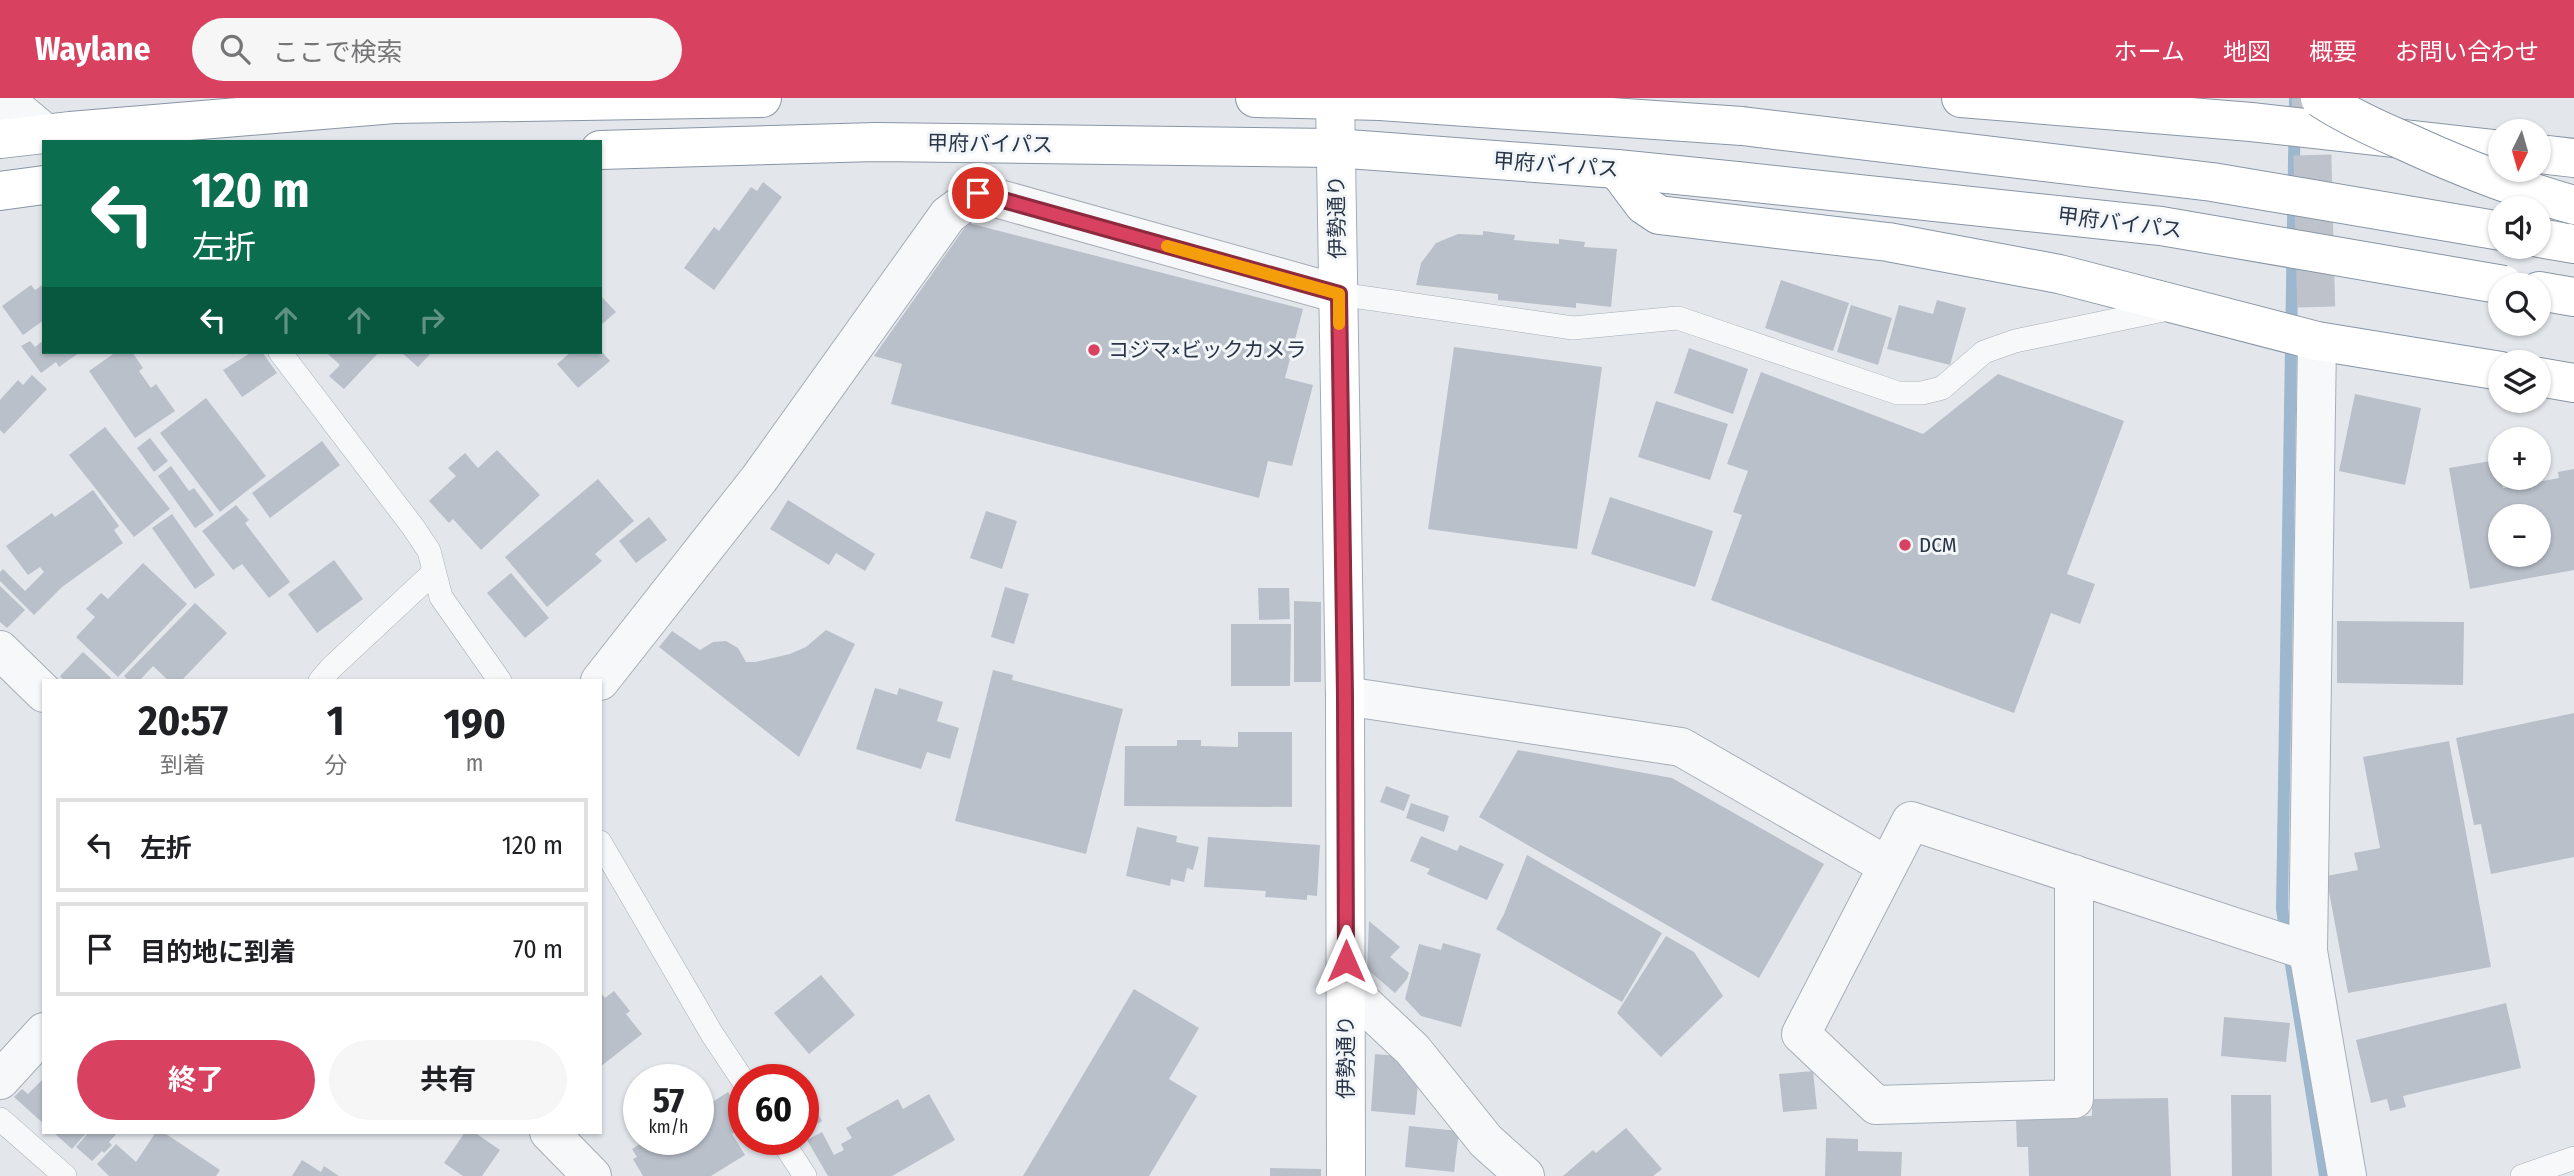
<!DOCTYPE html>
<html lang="ja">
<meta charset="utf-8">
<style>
body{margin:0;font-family:"Fira Sans Condensed","Noto Sans JP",sans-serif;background:#f6f6f6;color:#202124;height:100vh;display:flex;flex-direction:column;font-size:26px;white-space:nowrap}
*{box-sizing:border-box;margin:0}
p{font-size:23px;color:#757577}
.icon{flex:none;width:38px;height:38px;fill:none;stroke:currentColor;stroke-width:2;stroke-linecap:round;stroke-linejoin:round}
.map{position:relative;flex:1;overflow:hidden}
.panel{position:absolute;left:42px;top:581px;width:560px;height:455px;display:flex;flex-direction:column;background:#fff;border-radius:0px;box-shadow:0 2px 5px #0004}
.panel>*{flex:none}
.guide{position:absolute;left:42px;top:42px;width:560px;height:214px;border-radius:0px;box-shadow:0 2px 5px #0004;background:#0b6e4f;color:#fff;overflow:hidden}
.needle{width:46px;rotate:185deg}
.fabs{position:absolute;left:2488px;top:21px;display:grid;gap:14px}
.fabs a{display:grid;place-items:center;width:63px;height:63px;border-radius:50%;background:#fff;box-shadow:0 2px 5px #0004;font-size:35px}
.speed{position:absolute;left:623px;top:966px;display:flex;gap:14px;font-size:35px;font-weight:700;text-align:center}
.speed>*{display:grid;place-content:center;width:91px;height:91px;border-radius:50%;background:#fff;box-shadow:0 2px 5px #0004;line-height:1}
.speed small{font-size:18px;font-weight:400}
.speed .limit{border:10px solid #d22;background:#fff;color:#111}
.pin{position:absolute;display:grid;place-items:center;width:60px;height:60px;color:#fff;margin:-30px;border:4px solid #fff;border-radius:50%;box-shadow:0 2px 7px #0007}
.me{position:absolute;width:77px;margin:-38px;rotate:0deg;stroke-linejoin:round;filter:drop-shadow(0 0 5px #0008)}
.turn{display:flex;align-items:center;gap:24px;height:147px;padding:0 35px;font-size:32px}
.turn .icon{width:91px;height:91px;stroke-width:2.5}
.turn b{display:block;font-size:49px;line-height:60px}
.lanes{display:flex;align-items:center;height:66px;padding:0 35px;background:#0003;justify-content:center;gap:35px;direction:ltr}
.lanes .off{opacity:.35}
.eta{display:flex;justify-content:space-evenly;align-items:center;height:119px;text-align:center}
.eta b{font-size:42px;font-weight:700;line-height:49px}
.button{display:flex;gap:14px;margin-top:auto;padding:14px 35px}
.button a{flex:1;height:80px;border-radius:42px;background:#d84160;color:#fff;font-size:28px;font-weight:700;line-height:80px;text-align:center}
.button a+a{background:#f6f6f6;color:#202124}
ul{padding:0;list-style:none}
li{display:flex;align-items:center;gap:21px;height:94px;margin:0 14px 10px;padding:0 21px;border:4px solid #e0e0e0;border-radius:0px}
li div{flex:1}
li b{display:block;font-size:26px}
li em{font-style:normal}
header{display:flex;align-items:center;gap:42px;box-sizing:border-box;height:98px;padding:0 35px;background:#d84160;color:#fff}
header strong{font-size:33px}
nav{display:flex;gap:38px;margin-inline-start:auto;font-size:24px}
.search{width:490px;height:63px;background:#f6f6f6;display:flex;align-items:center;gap:18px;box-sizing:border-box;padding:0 24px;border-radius:38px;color:#757577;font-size:26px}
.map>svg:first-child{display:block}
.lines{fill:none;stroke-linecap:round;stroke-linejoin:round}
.stream{stroke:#9cb7ce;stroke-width:12}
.building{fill:#bac0ca;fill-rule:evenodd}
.minor-tunnel{stroke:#bec3cb;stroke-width:38;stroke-dasharray:38 19;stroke-linecap:butt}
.service-casing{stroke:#a7aeb7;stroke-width:24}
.minor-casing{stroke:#a7aeb7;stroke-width:40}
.primary-casing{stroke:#a1acb9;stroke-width:40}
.trunk-casing{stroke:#8995a4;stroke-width:40}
.service{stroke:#f6f8fa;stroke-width:23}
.minor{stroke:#f6f8fa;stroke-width:38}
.primary{stroke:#fff;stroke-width:38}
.trunk{stroke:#fff;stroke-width:38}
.trunk-bridge-casing{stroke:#8995a4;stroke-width:40;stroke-linecap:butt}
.trunk-bridge{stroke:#fff;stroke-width:38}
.route-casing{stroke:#8c2a3e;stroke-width:18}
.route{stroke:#d84160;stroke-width:12}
.slow{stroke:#f59e0b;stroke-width:12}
.poi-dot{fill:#d84160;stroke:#f3f6f9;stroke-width:2.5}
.labels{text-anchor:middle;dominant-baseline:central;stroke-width:6;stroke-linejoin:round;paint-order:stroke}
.street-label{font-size:21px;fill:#293546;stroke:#f3f6f9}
.poi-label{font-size:21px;fill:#293546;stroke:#f3f6f9;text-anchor:start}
</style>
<header>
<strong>Waylane</strong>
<div class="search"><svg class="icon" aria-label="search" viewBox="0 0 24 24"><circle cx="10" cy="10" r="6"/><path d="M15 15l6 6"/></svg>ここで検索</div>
<nav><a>ホーム</a><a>地図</a><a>概要</a><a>お問い合わせ</a></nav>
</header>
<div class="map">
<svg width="2574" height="1078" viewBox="0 0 2574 1078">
<rect width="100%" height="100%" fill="#e3e7ec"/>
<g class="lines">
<path class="stream" d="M2295,0L2282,811L2325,1078"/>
</g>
<g class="building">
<path d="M763,84L782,99L714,192L684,170L714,129L719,133L751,89L757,93Z"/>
<path d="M968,125L1303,211L1285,280L1313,287L1292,368L1268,363L1259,400L891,306L902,266L874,258Z"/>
<path d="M1483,133L1515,137L1514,142L1559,146V141L1585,144L1584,149L1617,151L1611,209L1576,205V210L1498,202V196L1416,187L1421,165L1436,145L1458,136L1483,137Z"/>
<path d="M1781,182L1849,205L1833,253L1765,230Z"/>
<path d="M44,186V222L23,237L2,208L31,187L35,192Z"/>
<path d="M600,197L616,214L600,228Z"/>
<path d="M1937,202L1966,210L1950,267L1887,251L1899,207L1933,216Z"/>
<path d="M1851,207L1892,220L1878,267L1837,254Z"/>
<path d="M44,242V254H80L59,269L56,264L41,275L21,248L30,243L35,249Z"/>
<path d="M1454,249L1602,269L1577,451L1428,431Z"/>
<path d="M1689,250L1748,271L1733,316L1674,295Z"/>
<path d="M116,254H132L143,270L139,273L151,290L156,286L175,313L135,340L89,273Z"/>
<path d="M252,254H262L277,275L242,299L223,272Z"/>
<path d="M326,254H379L344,291L329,278L340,267Z"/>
<path d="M401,254H432L418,269Z"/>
<path d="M571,254H602L610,263L578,290L557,266Z"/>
<path d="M1761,274L1923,336L1998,276L2124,323L2067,476L2095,486L2080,526L2051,515L2014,615L1711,502L1742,417L1733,414L1748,373L1727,366Z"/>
<path d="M32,277L47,291L4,336L0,332V302L18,282L23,287Z"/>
<path d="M2355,296L2421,310L2405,387L2339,373Z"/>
<path d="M206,300L266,378L220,414L160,335Z"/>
<path d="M1656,303L1728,326L1710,382L1638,359Z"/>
<path d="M105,329L170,411L134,439L69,357Z"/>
<path d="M150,340L168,363L154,374L137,350Z"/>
<path d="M322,343L340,367L270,420L252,395Z"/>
<path d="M497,352L540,397L481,452L453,421L449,425L429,403L456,378L448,370L465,355L478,370Z"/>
<path d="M2497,362L2503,390L2559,380L2558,374L2574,371V472L2470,491L2449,370ZM2501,418H2539V457H2501Z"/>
<path d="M171,368L189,393L194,390L214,417L195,430L158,378Z"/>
<path d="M598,381L634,423L595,456L602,463L547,509L505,459Z"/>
<path d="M93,392L119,428L114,432L123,445L62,489L34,517L0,483V474L3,471L25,493L44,474L40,469L28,477L6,448L52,415L55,419Z"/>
<path d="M1610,399L1713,433L1695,489L1591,456Z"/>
<path d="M788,402L875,456L865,473L836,455L829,467L770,431Z"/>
<path d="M236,407L249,422L245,425L290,484L269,500L242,466L233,472L202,433Z"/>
<path d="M986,413L1017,423L1002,471L970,460Z"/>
<path d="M172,416L215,477L195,491L152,430Z"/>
<path d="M649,419L667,442L636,465L619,443Z"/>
<path d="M334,462L363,501L317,535L288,496Z"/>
<path d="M143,465L187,506L118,579L76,539L95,519L86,511L101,495L108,501Z"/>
<path d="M511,475L549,520L525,540L487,495Z"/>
<path d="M0,488L25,512L7,530L0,524Z"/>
<path d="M1005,489L1029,496L1014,546L991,539Z"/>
<path d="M1258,490H1289L1290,521L1259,522Z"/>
<path d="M1294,503L1321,504V584H1294Z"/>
<path d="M195,505L227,535L181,583H169L153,568L139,583H129L124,578Z"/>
<path d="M2337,523L2464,524L2463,587L2337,585Z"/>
<path d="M1231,526H1291L1290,588H1231Z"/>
<path d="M826,532L855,546L799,659L659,549L672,533L700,552L713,544L726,543L738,550L746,564H755L790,556L806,549Z"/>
<path d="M83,554L111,580L108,583H65L60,578Z"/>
<path d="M993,572L1013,577L1012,582L1123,611L1086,756L955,723Z"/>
<path d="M875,590L897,597L899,590L943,604L937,623L959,630L950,661L927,654L921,671L856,651Z"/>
<path d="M2574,615V759L2491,776L2481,726L2474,727L2456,640Z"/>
<path d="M1238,634H1292V709L1124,708L1125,648H1177V642H1201V648L1238,649Z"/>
<path d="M2449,643L2491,869L2348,895L2326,778L2358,772L2354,755L2380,750L2363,659Z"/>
<path d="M1518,652L1672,680L1824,766L1759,880L1479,719Z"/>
<path d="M1386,688L1410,697L1404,713L1380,704Z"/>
<path d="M1411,705L1449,718L1444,734L1406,720Z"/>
<path d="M1137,729L1177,738L1176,744L1199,749L1193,772L1187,770L1184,784L1171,781L1170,788L1126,778Z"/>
<path d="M1421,738L1457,753L1460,747L1504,766L1487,802L1427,776L1430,771L1410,763Z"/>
<path d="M1208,739L1320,747L1317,798L1307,797V802L1265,799L1266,793L1204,789Z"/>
<path d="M1527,757L1662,835L1622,904L1496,831L1504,816Z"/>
<path d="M1369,823L1400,849L1390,859L1409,875L1407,881L1395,895L1367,871Z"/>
<path d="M1666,838L1694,854L1723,898L1661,959L1617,915Z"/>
<path d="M1443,845L1481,856L1461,929L1421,918L1405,901L1419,846L1441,852Z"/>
<path d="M821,877L855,917L809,956L774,915Z"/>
<path d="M1134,891L1199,930L1169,981L1197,998L1149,1078H1023Z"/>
<path d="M614,893L630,913L626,916L642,936L600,969V894L605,900Z"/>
<path d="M2506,905L2521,970L2403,998L2406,1009L2390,1013L2387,1001L2371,1005L2356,942Z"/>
<path d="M2224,919L2290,925L2286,964L2221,958Z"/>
<path d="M1375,956L1398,958L1418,986L1415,1017L1371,1013Z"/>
<path d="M1813,973L1817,1011L1783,1014L1779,976Z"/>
<path d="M44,980V1026L14,999L22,991L28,996Z"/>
<path d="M803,992L822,1023L803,1034Z"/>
<path d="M728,994L744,1019V1028L732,1036L745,1057L711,1078H643L633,1061L637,1059L632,1051L648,1041H656L658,1044L662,1041H698V1013Z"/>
<path d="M929,996L955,1042L892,1078H828L807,1042L822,1034L834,1057L844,1052L841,1046L852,1040L846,1030L898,1001L903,1011Z"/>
<path d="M2231,997H2271L2272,1078H2232Z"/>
<path d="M2168,1000L2171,1078H2029L2028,1049H2017L2016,1020L2092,1018V1001Z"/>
<path d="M1409,1028L1459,1033L1454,1074L1405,1069Z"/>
<path d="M1626,1030L1662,1071L1653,1078H1563L1593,1052L1596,1055Z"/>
<path d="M53,1034H87L72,1051Z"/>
<path d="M89,1034H118L109,1044L112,1047L104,1055L102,1053L92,1063L76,1049Z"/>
<path d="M156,1034H163L220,1072L216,1078H109L97,1066L116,1046L136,1064Z"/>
<path d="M465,1034H474L500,1052L482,1078H463L444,1065Z"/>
<path d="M1826,1040L1858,1041V1053L1902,1054L1901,1078H1825Z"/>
<path d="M302,1062L321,1074L324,1068L339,1078H292Z"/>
<path d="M1270,1070L1321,1071V1078H1270Z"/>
</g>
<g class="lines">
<path class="minor-tunnel" d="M2311,0L2317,243"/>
<g class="service-casing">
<g id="service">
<path d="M1339,196L1573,230L1678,220L1898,295H1922L1942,290L1984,254L2015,243L2168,211"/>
<path d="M280,254L413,429L429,453L441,499L500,583"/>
<path d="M320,583L331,570L433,475"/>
<path d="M600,744L712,936L744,984"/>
<path d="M0,1021L65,1078"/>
<path d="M781,1041L805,1078"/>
<path d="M2522,1078L2574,1060"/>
</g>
</g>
<g class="minor-casing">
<g id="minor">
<path d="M3,0L45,35"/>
<path d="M2317,243L2308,853L2347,1078"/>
<path d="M0,552L44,595"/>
<path d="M600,583L759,381L948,117L978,95L1339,196"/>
<path d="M1345,598L1681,649L1886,767"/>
<path d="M2074,776V1001L1876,1007L1801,936L1911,723L2308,853"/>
<path d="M1346,889L1413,952L1486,1043L1525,1078"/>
<path d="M0,982L44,934"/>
<path d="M549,1034L592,1078"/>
</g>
</g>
<g class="primary-casing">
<path id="primary" d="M1335,0L1345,598L1346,1078"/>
</g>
<g class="trunk-casing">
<g id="trunk">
<path d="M1255,0L1380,3L1742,28"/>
<path d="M1961,0L2251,24L2501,52"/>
<path d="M0,41L70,33L394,6L762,0"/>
<path d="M600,52L876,44L1335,50L1617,71L1737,83"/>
<path d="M2539,56L2574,60"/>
<path d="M1617,71L1644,107L1659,117L1888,144L2059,176L2317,243L2501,273"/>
<path d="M0,93L44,87"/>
<path d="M2539,140L2574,146"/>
<path d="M2539,193L2574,199"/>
<path d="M2539,279L2574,285"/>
</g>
</g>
<use href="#service" class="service"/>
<use href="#minor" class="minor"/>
<use href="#primary" class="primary"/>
<use href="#trunk" class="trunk"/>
<g class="trunk-bridge-casing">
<g id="trunk-bridge">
<path d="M2320,0C2346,17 2374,30 2402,42C2458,68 2514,90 2574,107"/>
<path d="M1742,28L2212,84L2501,133"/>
<path d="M1737,83L2161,128L2504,187"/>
</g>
</g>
<use href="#trunk-bridge" class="trunk-bridge"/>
</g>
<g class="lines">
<g class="route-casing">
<path id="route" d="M978,95L1339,196L1345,598L1346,863"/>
</g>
<use href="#route" class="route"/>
<path class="slow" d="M1167,148L1339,196V226"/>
</g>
<g class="poi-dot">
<circle cx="1094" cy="252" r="7"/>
<circle cx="1905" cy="447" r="7"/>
</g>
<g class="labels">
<g class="street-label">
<text transform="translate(990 46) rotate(1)">甲府バイパス</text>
<text transform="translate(1556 67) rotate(4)">甲府バイパス</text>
<text transform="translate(1337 119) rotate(-91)">伊勢通り</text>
<text transform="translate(2120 125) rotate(7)">甲府バイパス</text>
<text transform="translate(1346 959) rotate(-90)">伊勢通り</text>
</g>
<g class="poi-label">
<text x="1108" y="252">コジマ×ビックカメラ</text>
<text x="1919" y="447">DCM</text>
</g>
</g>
</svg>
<div class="fabs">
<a><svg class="needle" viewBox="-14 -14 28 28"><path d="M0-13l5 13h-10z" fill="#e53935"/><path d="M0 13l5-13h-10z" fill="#757577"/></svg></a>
<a><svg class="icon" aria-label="sound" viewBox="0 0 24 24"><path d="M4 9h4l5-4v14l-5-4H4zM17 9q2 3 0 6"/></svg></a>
<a><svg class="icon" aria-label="search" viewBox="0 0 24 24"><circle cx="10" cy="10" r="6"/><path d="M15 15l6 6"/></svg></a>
<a><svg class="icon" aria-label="layers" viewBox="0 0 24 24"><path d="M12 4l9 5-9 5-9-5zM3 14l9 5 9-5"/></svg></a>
<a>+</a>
<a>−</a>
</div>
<div class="speed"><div>57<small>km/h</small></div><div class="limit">60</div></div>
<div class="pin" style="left:978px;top:95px;background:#d93025"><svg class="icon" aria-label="arrive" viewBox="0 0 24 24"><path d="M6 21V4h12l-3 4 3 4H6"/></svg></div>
<svg class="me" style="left:1346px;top:863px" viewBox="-20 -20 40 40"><path d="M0-17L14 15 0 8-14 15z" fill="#d84160" stroke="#fff" stroke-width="4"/></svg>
<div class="guide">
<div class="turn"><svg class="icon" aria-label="left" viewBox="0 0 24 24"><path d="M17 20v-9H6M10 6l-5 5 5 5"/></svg><div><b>120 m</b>左折</div></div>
<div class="lanes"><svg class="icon" aria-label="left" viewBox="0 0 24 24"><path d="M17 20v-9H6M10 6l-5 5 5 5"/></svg><svg class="icon off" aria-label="ahead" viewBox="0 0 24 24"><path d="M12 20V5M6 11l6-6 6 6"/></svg><svg class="icon off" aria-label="ahead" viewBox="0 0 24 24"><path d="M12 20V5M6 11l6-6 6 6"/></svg><svg class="icon off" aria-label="right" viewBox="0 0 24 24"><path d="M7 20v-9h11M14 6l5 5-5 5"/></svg></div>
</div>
<section class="panel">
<div class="eta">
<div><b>20:57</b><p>到着</p></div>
<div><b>1</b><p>分</p></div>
<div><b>190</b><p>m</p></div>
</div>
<ul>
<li><svg class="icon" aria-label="left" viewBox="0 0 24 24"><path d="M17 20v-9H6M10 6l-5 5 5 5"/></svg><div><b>左折</b></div><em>120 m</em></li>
<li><svg class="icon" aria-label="arrive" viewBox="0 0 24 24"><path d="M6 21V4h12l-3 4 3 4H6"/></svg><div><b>目的地に到着</b></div><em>70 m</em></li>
</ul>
<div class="button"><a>終了</a><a>共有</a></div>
</section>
</div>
